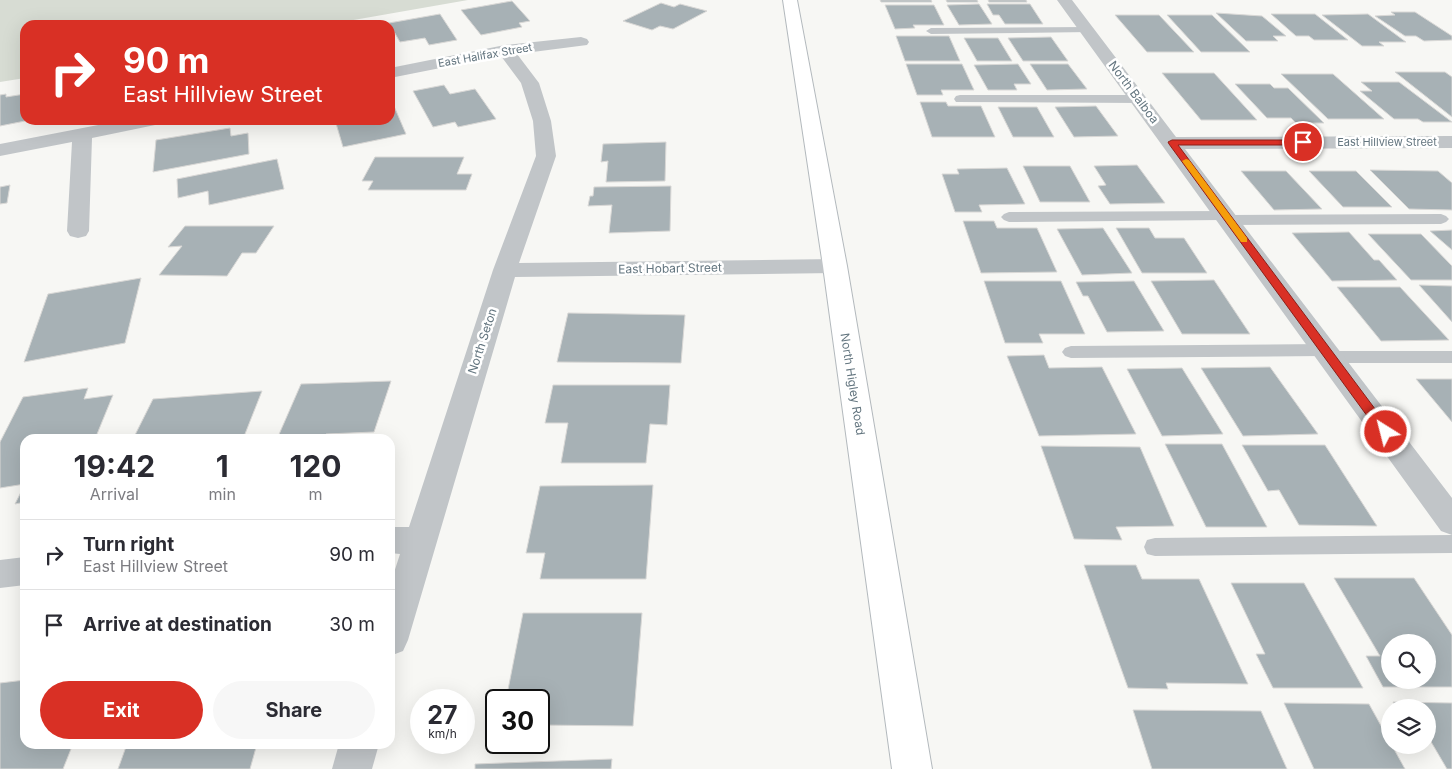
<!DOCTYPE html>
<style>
body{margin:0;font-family:Inter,sans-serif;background:#f7f7f7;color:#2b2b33;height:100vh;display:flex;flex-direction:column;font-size:19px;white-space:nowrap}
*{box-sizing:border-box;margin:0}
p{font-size:16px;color:#7c7c81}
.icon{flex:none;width:28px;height:28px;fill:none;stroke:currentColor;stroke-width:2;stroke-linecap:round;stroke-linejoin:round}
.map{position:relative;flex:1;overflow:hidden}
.drawer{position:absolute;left:20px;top:434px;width:375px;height:315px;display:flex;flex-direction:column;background:#fff;border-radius:15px;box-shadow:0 5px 20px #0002}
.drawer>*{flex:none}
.top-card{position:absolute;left:20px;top:20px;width:375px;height:105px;border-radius:15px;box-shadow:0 5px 20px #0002;background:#d93025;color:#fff;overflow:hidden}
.controls{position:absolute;left:1381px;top:634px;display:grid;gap:10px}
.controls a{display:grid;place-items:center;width:55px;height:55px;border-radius:50%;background:#fff;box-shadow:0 5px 20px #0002;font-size:25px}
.speed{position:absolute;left:410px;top:689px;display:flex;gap:10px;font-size:25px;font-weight:700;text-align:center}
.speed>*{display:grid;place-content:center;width:65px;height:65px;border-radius:50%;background:#fff;box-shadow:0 5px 20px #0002;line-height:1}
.speed small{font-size:12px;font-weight:400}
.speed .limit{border:2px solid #111;border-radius:8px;background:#fff;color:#111}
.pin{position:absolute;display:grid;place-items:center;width:42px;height:42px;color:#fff;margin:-21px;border:2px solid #fff;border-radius:50%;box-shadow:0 1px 5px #0007}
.me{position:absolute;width:55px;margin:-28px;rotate:324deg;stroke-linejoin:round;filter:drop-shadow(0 0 4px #0008)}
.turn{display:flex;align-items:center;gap:18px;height:105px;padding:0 20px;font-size:22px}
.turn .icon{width:65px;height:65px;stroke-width:2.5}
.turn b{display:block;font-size:35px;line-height:42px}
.eta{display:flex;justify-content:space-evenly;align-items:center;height:85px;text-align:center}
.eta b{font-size:30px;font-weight:700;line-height:35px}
.primary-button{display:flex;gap:10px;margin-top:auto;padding:10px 20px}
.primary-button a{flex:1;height:58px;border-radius:30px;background:#d93025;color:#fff;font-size:20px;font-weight:700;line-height:58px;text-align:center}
.primary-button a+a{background:#f7f7f7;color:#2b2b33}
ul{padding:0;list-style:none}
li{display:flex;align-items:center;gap:15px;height:70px;padding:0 20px;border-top:1px solid #e1e1e2}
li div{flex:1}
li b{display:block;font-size:19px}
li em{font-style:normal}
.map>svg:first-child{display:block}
.green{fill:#d7dcd3}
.building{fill:#a7b1b5;stroke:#d9d8d6;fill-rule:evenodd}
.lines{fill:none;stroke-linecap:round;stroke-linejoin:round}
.secondary-casing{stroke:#b3b9bd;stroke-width:2}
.lane{fill:#c1c5c8;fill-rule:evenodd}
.street{fill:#c1c5c8;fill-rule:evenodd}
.secondary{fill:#fff;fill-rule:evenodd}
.route{fill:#d93025;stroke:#8d1f18}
.slow{fill:#f59e0b}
.labels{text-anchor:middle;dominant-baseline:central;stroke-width:5;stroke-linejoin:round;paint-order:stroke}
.far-street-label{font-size:11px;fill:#63757f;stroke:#fff}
.street-label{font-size:12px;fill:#63757f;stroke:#fff}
</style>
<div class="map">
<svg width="1452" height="769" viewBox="0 0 1452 769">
<rect width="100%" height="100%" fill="#f7f7f4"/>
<path class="green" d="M0,0H468L325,25H25V78L0,82Z"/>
<g class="building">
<path d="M880,0H931L932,2H881Z"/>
<path d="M946,0H977L978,2H947Z"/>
<path d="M988,0H1026L1027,2H989Z"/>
<path d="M512,1L530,21L519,23L522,27L481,35L461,10Z"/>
<path d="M661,3L674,7L680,4L707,11L673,29L660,26L652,30L623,21Z"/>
<path d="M979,4L992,24L959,25L947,5Z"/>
<path d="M987,4H1030L1043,24H1005L999,15H993Z"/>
<path d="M885,5H934L944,25H913L915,28L895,29Z"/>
<path d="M1391,12H1415L1452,36V40L1424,41L1416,36H1405L1375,16L1395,15Z"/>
<path d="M1216,13L1262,16L1286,36H1273L1278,41H1246Z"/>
<path d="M440,14L457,40L429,45L425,38L400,42L389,23Z"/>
<path d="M1271,14H1315L1348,40H1314L1309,36H1296Z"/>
<path d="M1368,14L1406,42H1379L1384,46H1362L1322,15Z"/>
<path d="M1115,15H1159L1194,52H1147Z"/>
<path d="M1167,15H1212L1250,52H1201Z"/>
<path d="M896,36H949L960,61H905Z"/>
<path d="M1051,37L1068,61H1023L1008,38Z"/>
<path d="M964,38H998L1012,61H977Z"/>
<path d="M906,64H962L974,90H941L943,95H917Z"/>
<path d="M1018,64L1031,84H1014L1017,90H988L974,65Z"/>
<path d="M1030,64H1068L1087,89L1047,90Z"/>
<path d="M1395,72H1445L1452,77V117Z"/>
<path d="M1162,73H1214L1257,120H1201Z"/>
<path d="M1281,74H1333L1384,119H1328Z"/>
<path d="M1361,82H1399L1452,122H1423L1418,119H1394L1360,91H1372Z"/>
<path d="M1235,84H1270L1274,88H1288L1324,123H1296L1291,118H1267Z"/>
<path d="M444,85L450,94L475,89L496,119L458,127L455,122L433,127L413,91Z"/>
<path d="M6,94V97L25,94V120H30L0,126V95Z"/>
<path d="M390,97L406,134L343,147L335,120H390Z"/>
<path d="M920,102H946L948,106H981L995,137H932Z"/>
<path d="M1096,106L1118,136L1074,137L1055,107Z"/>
<path d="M998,107H1037L1054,137H1013Z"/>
<path d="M230,128L231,136L248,133L249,154L153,172L156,140Z"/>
<path d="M666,142L665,181L606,182L608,161L601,162L603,144Z"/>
<path d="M375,157H464L457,174H472L466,190H368L373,181H362Z"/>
<path d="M277,159L284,189L209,205L208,191L178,198L177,179Z"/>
<path d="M1137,165L1165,203L1110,204L1098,186L1106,185L1094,166Z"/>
<path d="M1023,166H1070L1090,202H1040Z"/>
<path d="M1007,168L1025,204L979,205L982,212H955L942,174H959L957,169Z"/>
<path d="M1370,170L1438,171L1452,183V210L1409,209Z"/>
<path d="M1241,171H1286L1322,209L1274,210Z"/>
<path d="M1309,171H1356L1392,207H1343Z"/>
<path d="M10,185L7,203L0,204V187Z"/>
<path d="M671,186L670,231L609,233L612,205L588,206L590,196H593L594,187Z"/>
<path d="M963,221H994L997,228H1037L1057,272L981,273Z"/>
<path d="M185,226H274L256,253H242L227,276L159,275L182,246L168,247Z"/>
<path d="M1103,228L1132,273L1082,275L1057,229Z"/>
<path d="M1116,228H1149L1155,238H1184L1207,273H1142Z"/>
<path d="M1452,230V250L1430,231Z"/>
<path d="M1349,232L1374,260H1379L1397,280L1332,281L1292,233Z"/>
<path d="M1368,234H1421L1452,266V280H1411Z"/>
<path d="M141,278L125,343L24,362L48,294Z"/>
<path d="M1214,280L1250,334H1182L1151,281Z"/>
<path d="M984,281H1061L1085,334H1039L1043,343H1005Z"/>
<path d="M1134,281L1164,331L1107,332L1088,296H1083L1076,282Z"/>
<path d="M1419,285L1452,286V322Z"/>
<path d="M1337,287H1400L1449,340L1381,341Z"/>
<path d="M568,313L685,315L681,363L557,362Z"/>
<path d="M1044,355L1049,368L1102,367L1136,434L1039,436L1007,356Z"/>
<path d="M1270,367L1318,434L1243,436L1201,368Z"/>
<path d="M1182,368L1223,434L1162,436L1127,369Z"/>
<path d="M1416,379H1452V422Z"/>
<path d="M391,381L374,432L326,434L324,439H277L301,384Z"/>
<path d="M553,385H670L667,425L650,424L646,463H561L568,423H545Z"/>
<path d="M88,388L84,399L113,395L95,439H25V502L15,504L25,484L0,488V442L23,397Z"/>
<path d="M262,391L243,439H133L153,399Z"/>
<path d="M1165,444H1222L1267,527H1206Z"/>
<path d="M1242,445H1325L1377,526L1299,525L1279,490L1268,491Z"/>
<path d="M1041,446L1140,447L1174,526L1116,527L1122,540L1074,539Z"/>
<path d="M653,485L646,579H540L545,553H526L540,486Z"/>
<path d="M1084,565H1136L1142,579H1199L1248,684L1166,683L1168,689L1128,688Z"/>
<path d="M1334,578H1414L1452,635V687H1383L1366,656H1380ZM1390,642H1428V680H1390Z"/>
<path d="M1231,583H1304L1363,688H1273L1256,654H1265Z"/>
<path d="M523,613H642L633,726L539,725V700H506Z"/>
<path d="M25,680V744H73L63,769H0V683Z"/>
<path d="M1393,702L1452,703V769H1447L1430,740H1428V708H1396Z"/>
<path d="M1284,703L1369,704L1405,769H1314Z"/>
<path d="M1133,710L1261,711L1287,769H1152Z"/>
<path d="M127,744H257L250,769H118Z"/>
<path d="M612,759L611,769H475V764Z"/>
</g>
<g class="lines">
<g class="secondary-casing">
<path id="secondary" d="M783,0H797L847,266L932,769H892L823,266Z"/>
</g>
<g class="lane">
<path d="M1087,27L1091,28L1092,30L1091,32L931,34L926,31L931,28Z"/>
<path d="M960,95H1139L1145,99L1139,103L956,102L954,99L956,96Z"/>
<path d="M1225,211L1230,212L1232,215L1441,214L1446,216L1449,219L1446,222L1441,224L1229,225L1224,223L1222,220L1009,222L1004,220L1001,217L1004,214L1009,212Z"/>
<path d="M1325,344L1331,346L1333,351H1452V363H1330L1324,361L1322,356L1071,358L1065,356L1062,352L1065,348L1071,346Z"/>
<path d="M1452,535V553L1155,556L1147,554L1144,547L1147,540L1155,538Z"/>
</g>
<g class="street">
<path d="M1057,0H1072L1176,137L1452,136V148L1185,149L1452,498V535L1441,531Z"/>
<path d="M581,37L587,39L589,42L587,45L517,54L539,83L551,121L556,156L519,263L835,259L843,261L847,266L843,271L835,273L515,277L408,640L403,651L390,656V585L400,554L390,553V527H409L493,270L536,156L533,121L521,83L501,56L390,78V68L505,45Z"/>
<path d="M124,120H162L160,124L92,138L89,231L86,236L78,238L70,236L67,231L72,142L0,156V144Z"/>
<path d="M25,557V585L0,588V560Z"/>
<path d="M339,744H379L372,769H332Z"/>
</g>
<use href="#secondary" class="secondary"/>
</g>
<path class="route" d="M1172,140H1305L1307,142L1303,145H1178L1390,429L1392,432L1390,435H1381L1169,144L1168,142Z"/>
<path class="slow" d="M1186,159L1189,160L1247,238V242H1241L1182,161Z"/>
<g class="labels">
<g class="far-street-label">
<text transform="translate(485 55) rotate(-10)">East Halifax Street</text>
<text x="1387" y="142">East Hillview Street</text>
</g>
<g class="street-label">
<text transform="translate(1134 92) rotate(53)">North Balboa</text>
<text transform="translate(670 268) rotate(-1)">East Hobart Street</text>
<text transform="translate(482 341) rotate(-72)">North Seton</text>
<text transform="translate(853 384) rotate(81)">North Higley Road</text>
</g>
</g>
</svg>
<div class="controls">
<a><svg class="icon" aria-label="search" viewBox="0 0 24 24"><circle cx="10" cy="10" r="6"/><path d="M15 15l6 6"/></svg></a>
<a><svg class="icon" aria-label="layers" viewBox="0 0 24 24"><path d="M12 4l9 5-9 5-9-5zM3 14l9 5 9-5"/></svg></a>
</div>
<div class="speed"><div>27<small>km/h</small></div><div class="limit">30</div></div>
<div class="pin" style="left:1303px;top:142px;background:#d93025"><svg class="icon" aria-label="arrive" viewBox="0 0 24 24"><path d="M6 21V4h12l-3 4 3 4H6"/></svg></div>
<svg class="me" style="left:1386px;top:432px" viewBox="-20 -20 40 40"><circle r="17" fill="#d93025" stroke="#fff" stroke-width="3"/><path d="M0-11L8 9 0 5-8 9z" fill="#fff"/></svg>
<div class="top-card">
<div class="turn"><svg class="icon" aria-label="right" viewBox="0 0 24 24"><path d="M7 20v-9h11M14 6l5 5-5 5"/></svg><div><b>90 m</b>East Hillview Street</div></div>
</div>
<section class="drawer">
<div class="eta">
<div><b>19:42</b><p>Arrival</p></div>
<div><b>1</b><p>min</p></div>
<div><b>120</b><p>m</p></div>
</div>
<ul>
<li><svg class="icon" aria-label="right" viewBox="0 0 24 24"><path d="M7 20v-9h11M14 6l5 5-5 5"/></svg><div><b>Turn right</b><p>East Hillview Street</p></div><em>90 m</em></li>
<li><svg class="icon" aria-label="arrive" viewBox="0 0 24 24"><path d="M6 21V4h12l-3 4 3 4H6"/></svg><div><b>Arrive at destination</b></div><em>30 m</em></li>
</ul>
<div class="primary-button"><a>Exit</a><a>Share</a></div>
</section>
</div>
